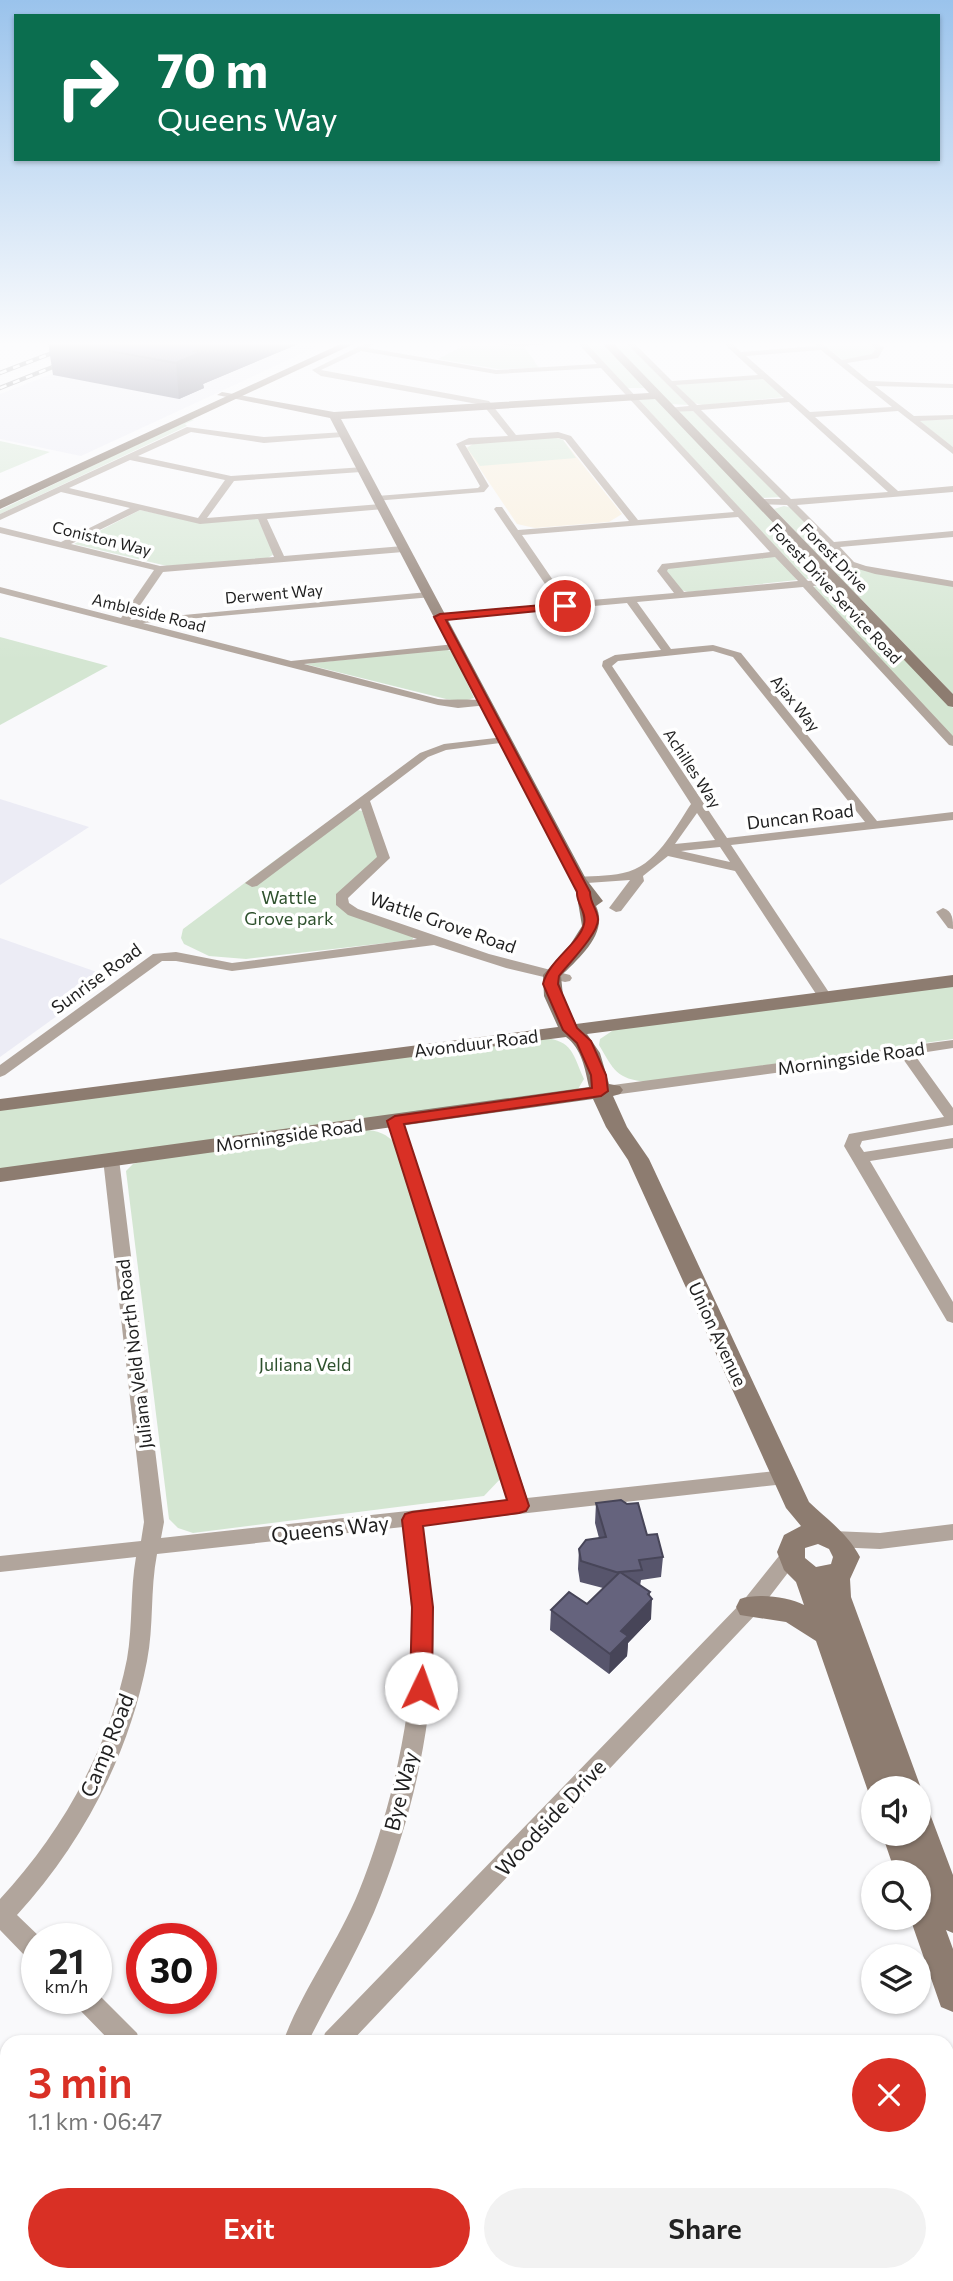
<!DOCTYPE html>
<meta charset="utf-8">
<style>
body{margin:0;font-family:Commissioner,sans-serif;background:#f2f2f2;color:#222;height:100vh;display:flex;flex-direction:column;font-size:26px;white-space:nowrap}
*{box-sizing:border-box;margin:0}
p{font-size:23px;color:#767676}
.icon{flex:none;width:38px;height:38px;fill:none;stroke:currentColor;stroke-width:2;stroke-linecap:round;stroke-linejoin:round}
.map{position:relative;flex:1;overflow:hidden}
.side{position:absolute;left:0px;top:2035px;width:954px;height:247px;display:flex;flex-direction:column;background:#fff;border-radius:21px 21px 0 0;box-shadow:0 2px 5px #0004}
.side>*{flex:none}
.hud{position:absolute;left:14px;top:14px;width:926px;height:147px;border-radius:0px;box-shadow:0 2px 5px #0004;background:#0b6e4f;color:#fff;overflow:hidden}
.tools{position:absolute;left:861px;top:1776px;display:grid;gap:14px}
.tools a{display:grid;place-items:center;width:70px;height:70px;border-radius:50%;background:#fff;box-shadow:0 2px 5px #0004;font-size:35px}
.speed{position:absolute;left:21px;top:1923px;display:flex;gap:14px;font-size:35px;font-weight:700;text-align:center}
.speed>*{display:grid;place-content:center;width:91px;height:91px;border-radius:50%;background:#fff;box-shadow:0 2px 5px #0004;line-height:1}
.speed small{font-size:18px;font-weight:400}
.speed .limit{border:10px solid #d22;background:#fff;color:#111}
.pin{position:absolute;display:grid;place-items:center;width:60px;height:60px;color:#fff;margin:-30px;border:4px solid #fff;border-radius:50%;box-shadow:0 2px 7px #0007}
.me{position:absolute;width:77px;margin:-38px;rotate:3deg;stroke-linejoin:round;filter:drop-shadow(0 0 5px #0008)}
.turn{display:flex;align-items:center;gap:24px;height:147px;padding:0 28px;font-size:32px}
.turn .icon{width:91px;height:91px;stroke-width:2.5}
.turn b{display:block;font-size:49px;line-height:60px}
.round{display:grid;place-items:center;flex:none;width:74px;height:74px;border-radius:37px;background:#f2f2f2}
.summary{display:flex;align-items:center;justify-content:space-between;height:119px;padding:0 28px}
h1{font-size:42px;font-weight:600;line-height:52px;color:#d93025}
.action{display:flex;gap:14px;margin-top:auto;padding:14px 28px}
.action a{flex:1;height:80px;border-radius:42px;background:#d93025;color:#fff;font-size:28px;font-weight:600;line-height:80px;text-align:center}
.action a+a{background:#f2f2f2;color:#222}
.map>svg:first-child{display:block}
.built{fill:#ececf5}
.education{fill:#f9eed9}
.green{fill:#d4e6d2}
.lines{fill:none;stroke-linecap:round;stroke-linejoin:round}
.street{fill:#b1a59c;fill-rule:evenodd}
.secondary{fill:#8d7c70;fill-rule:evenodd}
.primary{fill:#746051;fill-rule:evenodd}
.rail-casing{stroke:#6c6c6d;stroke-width:4.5}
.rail{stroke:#fff;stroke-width:2.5;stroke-dasharray:7;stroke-linecap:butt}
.wall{fill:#57556c}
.shaded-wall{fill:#474558}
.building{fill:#65637d;stroke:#474558;stroke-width:2}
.route{fill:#d93025;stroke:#8d1f18;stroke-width:2}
.labels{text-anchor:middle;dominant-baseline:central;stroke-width:7;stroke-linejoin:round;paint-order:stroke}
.far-street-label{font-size:16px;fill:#1f1f1f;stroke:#fff}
.street-label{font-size:18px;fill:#1f1f1f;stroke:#fff}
.park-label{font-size:18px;fill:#2e512d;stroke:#fff}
.near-street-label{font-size:21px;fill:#1f1f1f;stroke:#fff}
</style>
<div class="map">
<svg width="953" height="2281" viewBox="0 0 953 2281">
<rect width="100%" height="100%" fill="#f9f9fb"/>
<g class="built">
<path d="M134,342H327L81,456L0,439V394Z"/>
<path d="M0,799L89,827L0,885Z"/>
<path d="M0,938L111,977L0,1057Z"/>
</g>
<path class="education" d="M551,436L563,440L622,514L609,522L535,528L517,524L466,448L476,442Z"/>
<g class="green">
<path d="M471,342L524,346L539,368L498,369L438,359Z"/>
<path d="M584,342H602L644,388H626Z"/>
<path d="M611,342H627L688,405L671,404Z"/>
<path d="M820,342H868L877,348L872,355L843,360Z"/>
<path d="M755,377L765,379L784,397L703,405L694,403L676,385Z"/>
<path d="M655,398L826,577L824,578L805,579L638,399Z"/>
<path d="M692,410L781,497L762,498L678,411Z"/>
<path d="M953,418V447L919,421Z"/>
<path d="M190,419L194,420L185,424L187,426L0,514V510Z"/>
<path d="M551,436L563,440L576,458L480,466L467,448L476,442Z"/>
<path d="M0,441L50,452L0,473Z"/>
<path d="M784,506L793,508L848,564L953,586V694L774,509Z"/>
<path d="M140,510L193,521L258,519L274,554L268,558L167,566L74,544Z"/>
<path d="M776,556L797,580L688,592L680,590L664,568Z"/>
<path d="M826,584L836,586L953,708V737L813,587Z"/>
<path d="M0,637L108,666L0,725Z"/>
<path d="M445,649L453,652L474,698L460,702L446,699L305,664Z"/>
<path d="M358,810L362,811L378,857C366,874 344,879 337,901L414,937L412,940L246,959L209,956L184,944L181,938L183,929L301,841L311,842Z"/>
<path d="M953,983V1039L647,1082C616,1079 614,1070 599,1045L600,1039L615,1029Z"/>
<path d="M543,1038C573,1040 573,1055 584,1079L578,1089L0,1169V1109Z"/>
<path d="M359,1130C374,1130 382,1131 393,1141L504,1475L484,1496L193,1533L178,1528L169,1519L126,1171L133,1164L147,1160Z"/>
</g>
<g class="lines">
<g class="street">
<path d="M368,342L374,344L368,348L496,370L597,364L577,342H585L808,581L838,579V583L813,586L953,736V746L949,745L803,587L637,602L671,649L713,645L741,653L877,821L953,812V820L731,845L832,997L830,1000H820L735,871L668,856L643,876L644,881L621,911L616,912L609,908L630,880L573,884V878C590,875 607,877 623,873C656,867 674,829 691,804L602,666L603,661L615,655L661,650L627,603L440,620L435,617L440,614L558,603L494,509L496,507H502L518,530L629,521L565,440L558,438L465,445L489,486L484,492L374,501V497L377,496L478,488L480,486L456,444L469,438L508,436L483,405L321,376L312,370ZM361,351L496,374L601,368L734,512L638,520L571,436L558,432L516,435L489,401L321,370ZM738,517L770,552L662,564L657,571L674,593L568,602L522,535ZM775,557L798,581L684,592L667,571L668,569ZM713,651L733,657L865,822L727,838L612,666L618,661ZM697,813L715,840L675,844ZM720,847L730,862L681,851Z"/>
<path d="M490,342H570L515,347Z"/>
<path d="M625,342H633L672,381L758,375L722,342H731L741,352L816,346L811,342H820L842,360L872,354L876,349L867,342H876L884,348L878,358L847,363L869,381L953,384V388L875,386L914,416L953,415V419L920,421L953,447V454L898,411L815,417L898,491L953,486V492L797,505L834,542L953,531V537L840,547L854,562L866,566L953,581V587L875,574L848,566L787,505L757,504V500L760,499H781L693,411L668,412V408L689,406ZM821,350L892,407L810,412L746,356ZM763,379L784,398L697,405L676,385ZM789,402L888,492L791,499L701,410Z"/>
<path d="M187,427L264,437L345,432L346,434L342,437L264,443L191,432L138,456L231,476L364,467V471L361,472L234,481L207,518L381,504L386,507L384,509L267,519L284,556L403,546L408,549L403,552L163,572L130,620L428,592L432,593V597L143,623L291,661L455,644L460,647L459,649L304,664L438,699C451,701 481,697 490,703L488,705L458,708L438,705L0,593V587L121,618L154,570L0,533V527L61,542L130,508L61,492L0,520V514ZM130,460L225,480L198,518L69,488ZM140,510L200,524L258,519L274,557L160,566L71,544Z"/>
<path d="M504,737L510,740L508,742L446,750L428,757L370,801L390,858L348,898L349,903L358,909L489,954L570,975L572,978L570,981L565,982L506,968L434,945L232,971L176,961H162L5,1075L0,1077V1065L153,954L176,952L232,963L417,939L348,915L336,905V894L377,857L361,808L257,886L252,887L245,883L420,753L444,744Z"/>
<path d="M943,908C953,911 953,920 953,929L948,928L936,912Z"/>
<path d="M953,1040V1048L914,1054L953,1108V1125L862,1141L860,1146L864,1152L953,1138V1148L870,1161L953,1302V1323L947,1321L844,1146L849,1134L944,1117L901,1056L613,1095L605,1090L613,1085Z"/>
<path d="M395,1116L403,1121L527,1498L785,1470L792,1472L795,1477L792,1482L785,1484L422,1525C427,1567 435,1609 433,1652C431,1734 411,1818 381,1895C362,1945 332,1994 308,2042H283C302,1990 338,1943 359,1891C387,1822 412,1723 412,1648C413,1608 407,1567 403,1527L157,1554C150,1590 154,1626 147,1661C129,1755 82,1844 17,1915L42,1939H37V1962L28,1959L0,1930V1899C62,1832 109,1749 127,1659C133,1625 130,1590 136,1557L0,1572V1556L141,1541L144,1522L103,1159L111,1154L119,1159L164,1522L161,1538L508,1500L387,1121Z"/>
<path d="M953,1524V1540L880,1549L833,1547L826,1544L823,1539L826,1534L833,1531L880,1533Z"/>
<path d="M790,1549L797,1551L800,1557L757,1613L351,2042H322L325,2033L743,1601L783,1551Z"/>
<path d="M96,1992L137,2033L140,2042H111L76,2006L73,1998H96Z"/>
<path d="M953,2247V2275L947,2276V2248Z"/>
<path d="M91,2275H122L119,2281H88Z"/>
<path d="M492,2275H523L526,2281H495Z"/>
<path d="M584,2275H614L611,2281H581Z"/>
<path d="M677,2275H705L706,2281H678Z"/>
<path d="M816,2275H879L876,2281H813Z"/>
</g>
<g class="secondary">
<path d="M601,342H612L953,694V707L948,706L655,399L341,419L586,879L603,901L596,906C609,933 579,958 561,976L563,996L576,1024L953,975V987L587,1034L600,1053L609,1084L620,1086L623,1090L620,1094L613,1096L627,1127L649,1159L809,1502C828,1520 848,1534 860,1557L850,1579L851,1597L921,1788L919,1793V1788H873V1798L870,1797L816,1641L786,1622L740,1615L736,1607L740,1599C758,1593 788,1597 804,1605L796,1582L784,1570L777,1552L784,1535L801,1526L786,1508L628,1160L606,1127L593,1099L0,1182V1168L589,1087C585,1069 582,1049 566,1037L0,1111V1099L558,1027L544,996L543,975L570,945L582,926L576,890L330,418L217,395L222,392L334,412L649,393ZM818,1544L829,1549L833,1557L831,1564L816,1567L805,1558V1548Z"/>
<path d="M919,1810L930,1814L953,1875V1933L946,1930L953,1949V2012L941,2007L910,1918H919V1872H895L882,1834H919Z"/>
</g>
<path class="primary" d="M345,342H358L0,509V500Z"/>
<g class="rail-casing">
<g id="rail">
<path d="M0,373L81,342"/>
<path d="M0,388L68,361"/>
</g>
</g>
<use href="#rail" class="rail"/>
</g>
<g class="wall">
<path d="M48,342H303L203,384L204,388L179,399L53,375Z"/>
<path d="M596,1503L647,1535L663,1557L661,1577L641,1580L640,1586L649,1596L651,1619L628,1643L627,1656L609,1674L550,1630L551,1610L587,1604L603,1588L580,1582L578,1569L579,1549L599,1538L595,1523Z"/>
</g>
<g class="shaded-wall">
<path d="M216,342H303L203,384L204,388L179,399L176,363L195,351Z"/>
<path d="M650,1592L649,1603L652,1599L651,1619L628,1643L627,1656L609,1674L610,1654L621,1631Z"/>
</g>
<g class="building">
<path d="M61,342H216L195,351L201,352L176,363Z"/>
<path d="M621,1500L627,1504L638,1503L647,1535L657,1534L663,1557L639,1560L642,1570L620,1572L650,1592L648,1594L652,1599L621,1631L628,1636L610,1654L551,1610L569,1592L587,1604L619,1573L581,1561L579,1549L586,1540L606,1537L596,1503Z"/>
</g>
<linearGradient id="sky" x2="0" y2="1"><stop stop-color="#9ac3ec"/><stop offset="0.52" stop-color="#fcfcfd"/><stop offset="1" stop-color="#fcfcfd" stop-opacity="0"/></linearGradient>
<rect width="953" height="661" fill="url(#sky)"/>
<path class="route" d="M565,603L570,606L568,608L446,620L590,892C590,903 597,909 598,919C599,933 568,964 559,976L558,984L577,1028L591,1041L606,1075L608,1091L601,1096L404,1124L529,1506L526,1511L519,1513L423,1526L433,1607L432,1688L429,1694L421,1697L413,1694L410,1688L412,1607L402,1520L405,1514L412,1512L507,1500L387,1121L395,1116L592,1088L591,1075L577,1043L563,1030L543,984C548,961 580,943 584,924C587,912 576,903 577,892L434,617L440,614Z"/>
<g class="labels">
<g class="far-street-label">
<text transform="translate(102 538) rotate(14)">Coniston Way</text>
<text transform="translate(835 557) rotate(46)">Forest Drive</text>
<text transform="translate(274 593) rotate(-5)">Derwent Way</text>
<text transform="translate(836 593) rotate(47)">Forest Drive Service Road</text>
<text transform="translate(149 612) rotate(14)">Ambleside Road</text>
<text transform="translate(796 703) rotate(51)">Ajax Way</text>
<text transform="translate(693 768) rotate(57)">Achilles Way</text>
</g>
<g class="street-label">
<text transform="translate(800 816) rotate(-7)">Duncan Road</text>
<text transform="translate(443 922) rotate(19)">Wattle Grove Road</text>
<text transform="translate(96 978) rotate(-36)">Sunrise Road</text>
<text transform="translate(476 1043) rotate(-7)">Avonduur Road</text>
<text transform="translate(851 1058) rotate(-8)">Morningside Road</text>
<text transform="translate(289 1135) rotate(-8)">Morningside Road</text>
<text transform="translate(718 1334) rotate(65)">Union Avenue</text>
<text transform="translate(134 1354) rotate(-97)">Juliana Veld North Road</text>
</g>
<g class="park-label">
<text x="289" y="897">Wattle<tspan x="289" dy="21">Grove park</tspan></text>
<text x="305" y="1364">Juliana Veld</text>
</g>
<g class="near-street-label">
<text transform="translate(330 1528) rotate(-6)">Queens Way</text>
<text transform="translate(106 1745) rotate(-68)">Camp Road</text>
<text transform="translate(400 1791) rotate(-76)">Bye Way</text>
<text transform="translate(550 1817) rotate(-47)">Woodside Drive</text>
</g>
</g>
</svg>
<div class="tools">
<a><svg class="icon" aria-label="sound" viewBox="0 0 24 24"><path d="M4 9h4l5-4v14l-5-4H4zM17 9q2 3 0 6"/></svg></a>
<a><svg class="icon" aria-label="search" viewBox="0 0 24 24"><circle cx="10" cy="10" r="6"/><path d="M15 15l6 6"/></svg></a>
<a><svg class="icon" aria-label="layers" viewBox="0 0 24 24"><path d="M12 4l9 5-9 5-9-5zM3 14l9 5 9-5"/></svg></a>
</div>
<div class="speed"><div>21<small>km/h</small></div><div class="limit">30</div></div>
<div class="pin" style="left:565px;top:606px;background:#d93025"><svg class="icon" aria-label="arrive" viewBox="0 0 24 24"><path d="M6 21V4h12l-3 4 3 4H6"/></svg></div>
<svg class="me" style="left:421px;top:1688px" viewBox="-20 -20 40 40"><circle r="19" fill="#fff"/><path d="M0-13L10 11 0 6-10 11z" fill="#d93025"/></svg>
<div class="hud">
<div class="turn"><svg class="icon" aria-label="right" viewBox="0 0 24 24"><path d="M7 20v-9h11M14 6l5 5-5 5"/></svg><div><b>70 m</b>Queens Way</div></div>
</div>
<section class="side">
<div class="summary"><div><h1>3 min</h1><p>1.1 km · 06:47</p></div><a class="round" style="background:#d93025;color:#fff"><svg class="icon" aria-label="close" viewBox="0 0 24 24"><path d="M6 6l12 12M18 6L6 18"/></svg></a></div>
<div class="action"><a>Exit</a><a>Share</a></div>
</section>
</div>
